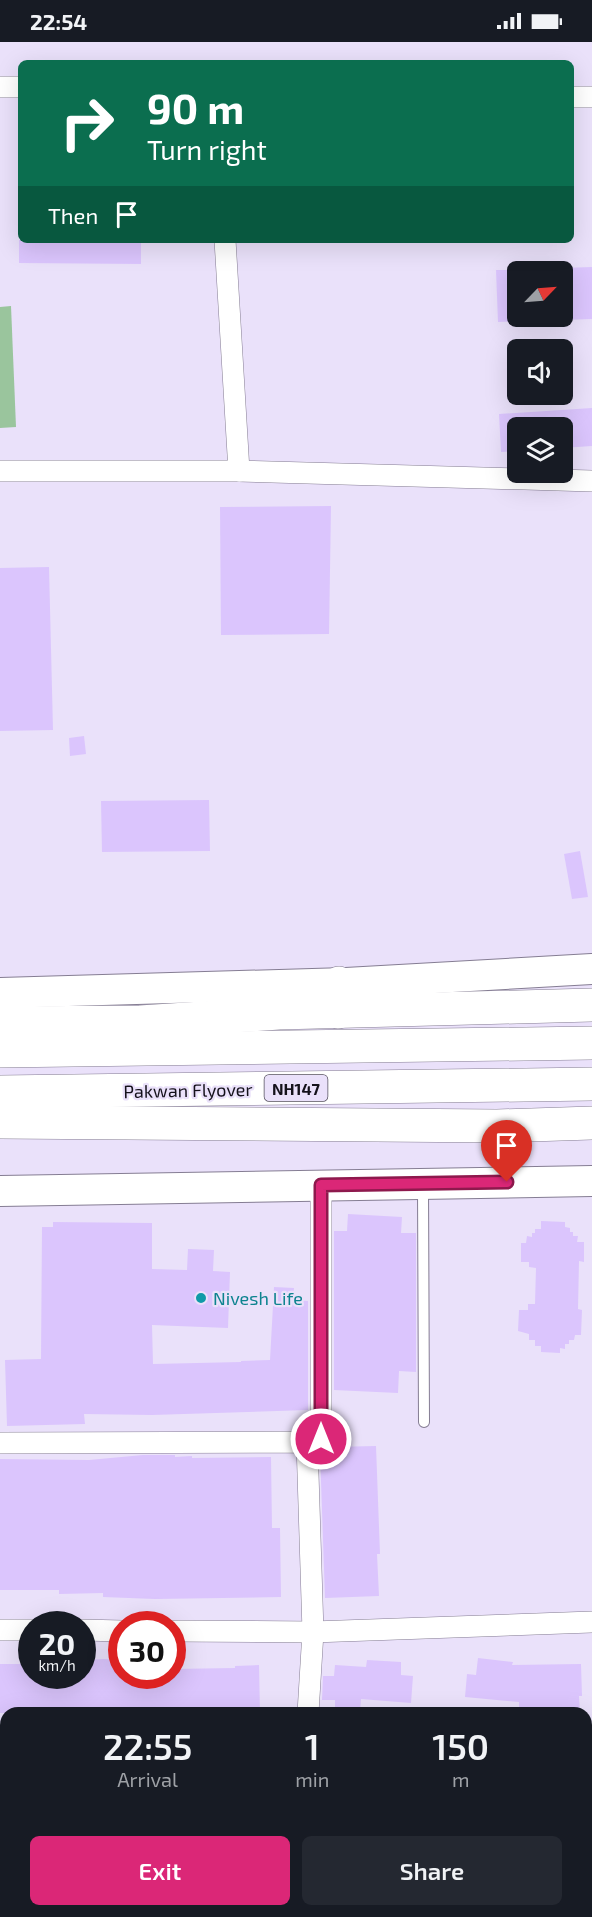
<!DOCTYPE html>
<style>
body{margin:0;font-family:"Exo 2",sans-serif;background:#242831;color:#f1f3f6;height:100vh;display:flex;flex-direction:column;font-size:22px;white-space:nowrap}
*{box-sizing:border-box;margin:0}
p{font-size:20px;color:#9ea1a6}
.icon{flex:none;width:33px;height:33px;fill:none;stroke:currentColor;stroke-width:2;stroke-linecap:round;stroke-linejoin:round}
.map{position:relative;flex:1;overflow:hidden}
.sheet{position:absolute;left:0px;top:1665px;width:592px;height:210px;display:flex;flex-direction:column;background:#171b24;border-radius:18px 18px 0 0;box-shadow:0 6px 24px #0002}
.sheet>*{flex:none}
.guide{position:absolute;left:18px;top:18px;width:556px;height:183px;border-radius:9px;box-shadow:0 6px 24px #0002;background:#0b6e4f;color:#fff;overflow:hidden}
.needle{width:39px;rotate:65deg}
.controls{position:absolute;left:507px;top:219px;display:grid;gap:12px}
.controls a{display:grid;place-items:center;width:66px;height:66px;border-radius:9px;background:#171b24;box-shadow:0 6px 24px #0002;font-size:30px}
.speed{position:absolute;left:18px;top:1569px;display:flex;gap:12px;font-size:30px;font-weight:700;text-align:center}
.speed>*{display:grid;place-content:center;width:78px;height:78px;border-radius:50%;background:#171b24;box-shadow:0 6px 24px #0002;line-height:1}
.speed small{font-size:15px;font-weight:400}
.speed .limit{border:9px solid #d22;background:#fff;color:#111}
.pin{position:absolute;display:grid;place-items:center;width:51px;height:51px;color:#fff;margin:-62px -26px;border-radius:50% 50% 50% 0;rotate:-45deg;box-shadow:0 0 6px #0007}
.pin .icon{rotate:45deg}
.me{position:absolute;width:66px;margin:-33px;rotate:0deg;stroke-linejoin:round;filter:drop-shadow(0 0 4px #0008)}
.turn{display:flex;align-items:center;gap:21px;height:126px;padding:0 30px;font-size:27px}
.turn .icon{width:78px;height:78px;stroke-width:2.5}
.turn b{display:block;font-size:42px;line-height:51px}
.then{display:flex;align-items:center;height:57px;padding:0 30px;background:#0003;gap:12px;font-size:22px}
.eta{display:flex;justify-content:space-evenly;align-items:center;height:102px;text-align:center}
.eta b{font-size:36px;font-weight:600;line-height:42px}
.primary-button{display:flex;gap:12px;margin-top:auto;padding:12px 30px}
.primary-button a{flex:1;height:69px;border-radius:9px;background:#db2777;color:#fff;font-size:24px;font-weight:600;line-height:69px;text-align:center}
.primary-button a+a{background:#242831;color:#f1f3f6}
.status{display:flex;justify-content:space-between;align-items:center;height:42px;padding:0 30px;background:#171b24;direction:ltr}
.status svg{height:16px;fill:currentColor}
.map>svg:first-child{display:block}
.green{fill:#9ac59d}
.building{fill:#dbc5fd}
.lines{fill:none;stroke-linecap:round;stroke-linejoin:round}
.lane-casing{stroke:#857d93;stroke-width:12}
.street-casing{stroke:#857d93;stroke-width:22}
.secondary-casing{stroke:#857d93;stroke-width:32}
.primary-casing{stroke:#857d93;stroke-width:34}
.highway-casing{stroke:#857d93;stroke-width:34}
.lane{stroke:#fff;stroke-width:10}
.street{stroke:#fff;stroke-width:21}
.secondary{stroke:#fff;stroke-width:30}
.primary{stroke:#fff;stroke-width:33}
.highway{stroke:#fff;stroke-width:33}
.route-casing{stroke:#8e194d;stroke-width:15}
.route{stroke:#db2777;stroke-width:10}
.culture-dot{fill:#0f9aa8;stroke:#eae1fa;stroke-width:2}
.labels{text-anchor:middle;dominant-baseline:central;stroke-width:4.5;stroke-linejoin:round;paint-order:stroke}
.shield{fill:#eae1fa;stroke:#55505e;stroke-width:1.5}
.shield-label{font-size:16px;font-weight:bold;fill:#15121b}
.street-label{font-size:18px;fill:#15121b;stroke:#eae1fa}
.culture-label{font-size:18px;fill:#0d838f;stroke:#eae1fa;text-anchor:start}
</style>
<div class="status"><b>22:54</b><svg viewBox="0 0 49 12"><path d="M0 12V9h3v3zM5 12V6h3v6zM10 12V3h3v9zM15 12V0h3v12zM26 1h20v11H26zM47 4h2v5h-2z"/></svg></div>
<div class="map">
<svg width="592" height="1875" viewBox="0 0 592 1875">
<rect width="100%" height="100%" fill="#eae1fa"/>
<path class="green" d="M11,264L16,385L0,386V265Z"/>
<g class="building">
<path d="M19,198H141V222L19,221Z"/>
<path d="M592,225V277L562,278V226Z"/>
<path d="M496,228H518V279L498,280Z"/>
<path d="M592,366V404L562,406V386H518V409L501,410L499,372Z"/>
<path d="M331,464L329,592L221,593L220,465Z"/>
<path d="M49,525L53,688L0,689V526Z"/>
<path d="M84,694L86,712L70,714L69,696Z"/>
<path d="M209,758L210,809L102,810L101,759Z"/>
<path d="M580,809L588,855L572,857L564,812Z"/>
<path d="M348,1172L402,1175L401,1191H416V1330L399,1329L398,1351L334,1348V1189H347Z"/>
<path d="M541,1179L565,1180V1185L570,1186V1190H573V1194H578L577,1200H584V1220L579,1219L578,1267L582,1268L581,1293H575L574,1298H569V1302H565V1307L560,1306V1311L541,1310V1304H535V1298H529V1292L518,1289L519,1268H528V1262H535L536,1226L529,1225V1220H521V1201H526L527,1194L532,1195V1191H535V1187H541Z"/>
<path d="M53,1180L152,1181V1227L187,1228L188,1207L214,1208L213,1229L230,1230L228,1286L152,1283L153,1322L241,1320V1319L270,1318L274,1245L294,1246L293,1258L308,1259V1368L152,1373L84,1372L85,1382L7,1384L5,1318L41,1317L42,1185H53Z"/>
<path d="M376,1404L380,1512H377L379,1554L325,1556L320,1410L331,1405Z"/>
<path d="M143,1413H175V1415L192,1414V1416L271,1415L272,1486H280L281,1555L155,1557L103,1555V1551L59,1552V1548H0V1417L89,1418Z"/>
<path d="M478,1616L513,1620L512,1623L581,1622L582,1654H579L580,1671H519V1660L465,1655L467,1632L476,1633Z"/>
<path d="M104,1617L122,1618V1634H172V1627L235,1626V1624L259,1623L260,1671H0V1622H32V1634H82V1618Z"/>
<path d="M367,1618L401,1620V1633L413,1634L411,1661L361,1657L360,1669L335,1667V1658H322L323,1634H334L335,1623L366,1625Z"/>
</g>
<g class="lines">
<g class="lane-casing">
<path id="lane" d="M423,1145L424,1380"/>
</g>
<g class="street-casing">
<g id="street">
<path d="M0,45H21"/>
<path d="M572,55H592"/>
<path d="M225,198L239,429"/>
<path d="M0,429H239L592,439"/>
<path d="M307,1400L321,1397V1143"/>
<path d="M0,1401L307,1400L313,1590L308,1671"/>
<path d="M0,1588H32"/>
<path d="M82,1588L122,1589"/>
<path d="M172,1589L313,1590L592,1580"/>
<path d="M586,1755H592"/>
<path d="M0,1843H6"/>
<path d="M586,1858H592"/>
<path d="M296,1875L297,1869"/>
</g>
</g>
<g class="secondary-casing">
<g id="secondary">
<path d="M0,951L346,941L592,927"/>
<path d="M0,1149L592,1139"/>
</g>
</g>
<g class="primary-casing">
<g id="primary">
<path d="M338,970L339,941"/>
<path d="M0,981L140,980L279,971L592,963"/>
<path d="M0,1080L497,1084L592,1081"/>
</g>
</g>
<g class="highway-casing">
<g id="highway">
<path d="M0,1009L592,1001"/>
<path d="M0,1050L592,1042"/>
</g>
</g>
<use href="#lane" class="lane"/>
<use href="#street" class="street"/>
<use href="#secondary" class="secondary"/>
<use href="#primary" class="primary"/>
<use href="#highway" class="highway"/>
</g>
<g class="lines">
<g class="route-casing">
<path id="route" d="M321,1397V1143L507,1140"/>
</g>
<use href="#route" class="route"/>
</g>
<circle class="culture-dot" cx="201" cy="1256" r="6"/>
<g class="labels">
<rect class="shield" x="264.5" y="1033" width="63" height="26" rx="4.5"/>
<g class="shield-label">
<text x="296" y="1046">NH147</text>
</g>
<g class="street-label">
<text transform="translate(188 1048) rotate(-1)">Pakwan Flyover</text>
</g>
<g class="culture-label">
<text x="213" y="1256">Nivesh Life</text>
</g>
</g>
</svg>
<div class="controls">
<a><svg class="needle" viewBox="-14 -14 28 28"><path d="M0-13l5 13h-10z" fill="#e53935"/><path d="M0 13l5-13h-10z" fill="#9ea1a6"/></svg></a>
<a><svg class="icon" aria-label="sound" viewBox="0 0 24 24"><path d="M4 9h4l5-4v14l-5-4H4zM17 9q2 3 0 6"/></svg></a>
<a><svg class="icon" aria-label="layers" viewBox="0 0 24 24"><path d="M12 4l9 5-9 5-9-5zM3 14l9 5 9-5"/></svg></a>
</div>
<div class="speed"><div>20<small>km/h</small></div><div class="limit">30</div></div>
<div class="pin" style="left:507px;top:1140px;background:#d93025"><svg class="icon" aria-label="arrive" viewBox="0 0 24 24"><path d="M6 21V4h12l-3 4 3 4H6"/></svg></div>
<svg class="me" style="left:321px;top:1397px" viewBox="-20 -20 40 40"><circle r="17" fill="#db2777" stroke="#fff" stroke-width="3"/><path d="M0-11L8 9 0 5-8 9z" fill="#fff"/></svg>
<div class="guide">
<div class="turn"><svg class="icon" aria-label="right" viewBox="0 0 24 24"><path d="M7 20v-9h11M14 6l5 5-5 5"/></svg><div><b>90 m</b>Turn right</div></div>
<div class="then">Then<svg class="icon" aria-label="arrive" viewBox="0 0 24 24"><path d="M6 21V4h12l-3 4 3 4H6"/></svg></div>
</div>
<section class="sheet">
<div class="eta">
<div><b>22:55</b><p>Arrival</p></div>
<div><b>1</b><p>min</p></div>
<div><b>150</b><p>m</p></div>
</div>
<div class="primary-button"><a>Exit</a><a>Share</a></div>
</section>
</div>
